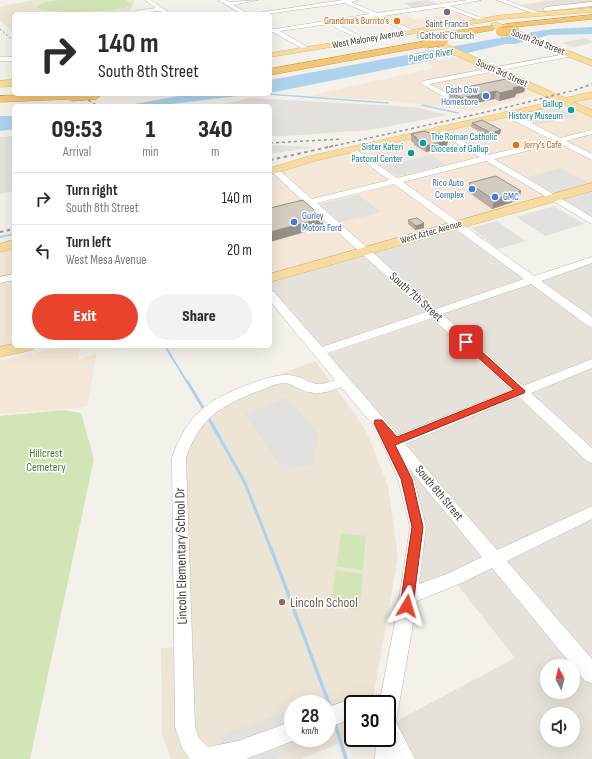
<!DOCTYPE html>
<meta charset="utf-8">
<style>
body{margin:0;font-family:"Sofia Sans Condensed",sans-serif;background:#f2f2f3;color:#2b2b33;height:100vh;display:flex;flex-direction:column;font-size:15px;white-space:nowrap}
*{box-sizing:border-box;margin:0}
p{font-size:13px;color:#7c7c81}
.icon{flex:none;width:22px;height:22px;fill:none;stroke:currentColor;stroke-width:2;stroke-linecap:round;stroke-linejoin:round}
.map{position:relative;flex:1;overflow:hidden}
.side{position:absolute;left:12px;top:104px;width:260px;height:244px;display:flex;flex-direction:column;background:#fff;border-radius:6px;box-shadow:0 4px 16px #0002}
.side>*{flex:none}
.hud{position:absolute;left:12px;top:12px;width:260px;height:84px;border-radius:6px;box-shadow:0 4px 16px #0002;background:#fff;color:#2b2b33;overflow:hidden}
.needle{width:26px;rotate:353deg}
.controls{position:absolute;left:540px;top:659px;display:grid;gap:8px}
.controls a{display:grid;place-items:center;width:40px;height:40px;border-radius:50%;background:#fff;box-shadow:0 4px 16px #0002;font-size:20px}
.speed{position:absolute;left:284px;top:695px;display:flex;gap:8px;font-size:20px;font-weight:700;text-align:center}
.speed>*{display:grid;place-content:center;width:52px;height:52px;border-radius:50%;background:#fff;box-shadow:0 4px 16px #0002;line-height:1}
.speed small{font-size:10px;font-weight:400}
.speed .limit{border:2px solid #111;border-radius:6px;background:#fff;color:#111}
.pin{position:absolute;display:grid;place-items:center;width:34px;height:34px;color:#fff;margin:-17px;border-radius:8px;box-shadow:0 2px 6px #0006}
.me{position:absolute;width:44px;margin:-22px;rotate:7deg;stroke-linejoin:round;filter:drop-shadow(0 0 3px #0008)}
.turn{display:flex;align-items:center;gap:14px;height:84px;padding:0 20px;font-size:18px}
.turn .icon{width:52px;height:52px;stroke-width:2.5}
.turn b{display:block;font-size:28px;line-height:34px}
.eta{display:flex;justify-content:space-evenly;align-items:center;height:68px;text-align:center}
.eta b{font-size:24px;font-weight:800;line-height:28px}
.cta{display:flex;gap:8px;margin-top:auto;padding:8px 20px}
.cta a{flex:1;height:46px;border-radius:24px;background:#e9432c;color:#fff;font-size:16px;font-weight:800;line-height:46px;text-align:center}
.cta a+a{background:#f2f2f3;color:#2b2b33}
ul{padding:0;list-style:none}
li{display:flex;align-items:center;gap:12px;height:52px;padding:0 20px;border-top:1px solid #e1e1e2}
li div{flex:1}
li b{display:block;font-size:15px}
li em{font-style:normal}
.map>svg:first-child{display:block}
.residential{fill:#e7e2d9;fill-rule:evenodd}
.commercial{fill:#f4e7d7}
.industrial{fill:#e4e0db}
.education{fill:#ece5d5;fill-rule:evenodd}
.green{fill:#d1e5b6}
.parking{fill:#e3e1de}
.water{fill:#acd3eb}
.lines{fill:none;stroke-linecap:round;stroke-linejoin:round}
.stream-far3{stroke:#acd3eb;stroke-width:1.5}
.stream-far2{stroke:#acd3eb;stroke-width:2}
.stream-far1{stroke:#acd3eb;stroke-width:3}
.stream{stroke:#acd3eb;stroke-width:3.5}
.minor-casing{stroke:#bfb8ad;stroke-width:1}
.major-casing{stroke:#dbb871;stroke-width:1}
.highway-casing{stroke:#d29a46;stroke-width:1}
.minor{fill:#fff;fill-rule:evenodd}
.major{fill:#f6dca0;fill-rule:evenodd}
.highway{fill:#f3c676;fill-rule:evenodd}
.rail-far2{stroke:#989898;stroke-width:1;stroke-dasharray:2 2;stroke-linecap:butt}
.rail-far1{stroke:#989898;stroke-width:1.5;stroke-dasharray:3 3;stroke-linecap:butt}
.rail{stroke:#989898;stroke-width:2;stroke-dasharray:3.5 3.5;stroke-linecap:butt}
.highway-bridge-far1-casing{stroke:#d29a46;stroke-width:9;stroke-linecap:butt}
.highway-bridge-casing{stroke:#d29a46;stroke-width:11;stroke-linecap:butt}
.highway-bridge-far1{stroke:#f3c676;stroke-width:8}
.highway-bridge{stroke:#f3c676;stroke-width:10}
.wall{fill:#b7afa5}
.shaded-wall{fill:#958f86}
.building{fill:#d5ccc0;stroke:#958f86}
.route{fill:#e9432c;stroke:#972c1d}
.worship-dot{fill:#6b7280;stroke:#fff;stroke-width:1.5}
.food-dot{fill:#e8710a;stroke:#fff;stroke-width:1.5}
.shop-dot{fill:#3f7fe0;stroke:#fff;stroke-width:1.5}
.culture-dot{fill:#0f9aa8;stroke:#fff;stroke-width:1.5}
.education-dot{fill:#8d6e63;stroke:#fff;stroke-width:1.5}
.labels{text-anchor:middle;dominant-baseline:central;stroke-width:3;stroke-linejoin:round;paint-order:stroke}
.far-food-label{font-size:10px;fill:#c56008;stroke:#fff;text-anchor:end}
.far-worship-label{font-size:10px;fill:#5b616d;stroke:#fff}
.far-street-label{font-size:10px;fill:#474139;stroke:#fff}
.far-shop-label{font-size:10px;fill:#366cbe;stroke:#fff;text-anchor:end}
.far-culture-label{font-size:10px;fill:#0d838f;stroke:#fff;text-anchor:end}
.far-water-label{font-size:11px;font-style:italic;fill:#3879a3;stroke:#fff}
.street-label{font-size:12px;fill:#474139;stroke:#fff}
.park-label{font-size:12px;fill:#4c7530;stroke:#fff}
.near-street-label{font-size:14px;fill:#474139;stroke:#fff}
.near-education-label{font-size:14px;fill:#785e54;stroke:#fff;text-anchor:start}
</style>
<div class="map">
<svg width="592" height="759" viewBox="0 0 592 759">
<rect width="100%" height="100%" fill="#f4f1ea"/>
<g class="residential">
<path d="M553,0H592V7L537,11L520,5Z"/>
<path d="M460,227L533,280L592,260V759H393L387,726L515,658L453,579L408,596L418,527L379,423L270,294V281ZM547,666H573V692H547ZM547,714H573V740H547Z"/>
</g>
<g class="commercial">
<path d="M397,12L415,20L462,12L483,20L413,32L378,15Z"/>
<path d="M460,57L541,94L473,111L395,101L308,96L434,68L426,62Z"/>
<path d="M592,95V221L553,198L270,278V172Z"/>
<path d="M14,244V346L0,352V248Z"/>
<path d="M64,346H80L78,360L97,353L87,407L0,414V361Z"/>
</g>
<g class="industrial">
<path d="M585,38L592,41V43L574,47L562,43Z"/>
<path d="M251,98L415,107L448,115L370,130L286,136H270V106H212Z"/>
<path d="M14,136V191L0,194V137Z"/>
<path d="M270,145L313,147L270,154Z"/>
</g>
<g class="education">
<path d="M34,0H134L130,14H14V33L0,20V7L2,6Z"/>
<path d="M315,361L355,414L367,433L388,486L398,557L372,704H353V738L300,759H171L162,734L161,648L175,647L172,464L179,439L186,426L194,417L207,405L222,396ZM293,704H327V738H293Z"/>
</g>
<g class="green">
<path d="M59,0H125L132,4C126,13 45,15 37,7L45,2Z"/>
<path d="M62,410L81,413L94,459L30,759H0V416Z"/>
<path d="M341,533L366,536L363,570L336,566Z"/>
<path d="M336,570L363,574L359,610L331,606Z"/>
</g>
<g class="parking">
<path d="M427,0L438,4L414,8L403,3Z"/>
<path d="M559,108L576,116L536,125L520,117Z"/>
<path d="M432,155L446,165L397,176L383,166Z"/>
<path d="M561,168L589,183L554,193L527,177Z"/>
<path d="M592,192V216L564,200Z"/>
<path d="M359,195L381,212L338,223L318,205Z"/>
<path d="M554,206L584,224L545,236L516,217Z"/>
<path d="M497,221L526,241L498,249L471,228Z"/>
<path d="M403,250L428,271L403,279L379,257Z"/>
<path d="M287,397L319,434L312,465L283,470L245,414Z"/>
<path d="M293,709V738H324V740L274,759H226L219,736Z"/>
</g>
<g class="water">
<path d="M592,27V34L549,35L515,44H506L458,55L270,93V80L532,32L553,29Z"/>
<path d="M190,94H255L171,104L167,106H123Z"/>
<path d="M0,116H14V129L0,131Z"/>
</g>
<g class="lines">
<g class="stream-far3">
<path d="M267,94L388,103"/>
<path d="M422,105L458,113"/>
</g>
<g class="stream-far2">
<path d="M0,237L14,234"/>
<path d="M165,346L187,382"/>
</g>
<g class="stream-far1">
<path d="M187,381L205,411"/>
<path d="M208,417L245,483L271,549"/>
</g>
<g class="stream">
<path d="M271,548L331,709"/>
<path d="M335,723L346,759"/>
</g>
<g class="minor-casing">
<g id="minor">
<path d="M145,0H151L171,14H164L160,11L135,13V11L156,8Z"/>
<path d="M218,0H225L229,2L258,0L233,5L249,14H242Z"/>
<path d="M343,0H358L351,2L377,13L468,0H481L450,6L486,20L481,21L444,7L382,16L415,31L416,32L413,34L375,17L335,23L366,39V41L364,42L329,24L280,31L309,48L310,49L307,51L273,32L270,33V28L275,29L370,14L345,3L266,14H251Z"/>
<path d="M497,0H505L540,13L535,14Z"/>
<path d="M592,2V6L546,11L543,9L546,7Z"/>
<path d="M571,53L574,55L573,56L429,84L449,94V98H446L420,83L423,81Z"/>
<rect x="0" y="57" width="14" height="4"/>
<path d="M505,112H511L560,138L592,130V134L566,141L592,154V160L558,143L494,159L592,217V224L486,161L403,182L534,276L592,257V263L541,281L592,317V327L588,326L531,284L442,314L523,386L592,359V368L531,393L592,448V463L587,461L519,397L405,444L497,550L592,506V519L507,561L592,659V683L585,681L492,568L459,584L417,601L396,722L415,759H375L376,738H387V704H364L367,697L374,694L381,695L398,606L410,527L398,479L381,440L383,437L341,387C329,392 316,396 303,390C297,388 292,384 286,383C276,383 266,388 256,392C220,406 199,419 186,458L195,727L199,738L208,747L238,741L293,721V738H300L246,759H190L182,748L175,727L172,458C186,416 207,400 247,385C259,381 273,375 286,375C308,375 309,391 335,380L270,301V291L274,292L322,347L426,312L308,205L270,215V209L303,201L270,170L274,167L277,168L312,199L389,180L349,151L348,149L352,147L397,178L480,157L436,131V127H439L488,155L552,140L505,116ZM394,184L524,279L436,309L317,203ZM432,318L512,390L398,435L327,353ZM408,467L482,557L447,574L419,584L426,527L414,479Z"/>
<path d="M14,274V280L0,283V277Z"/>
<path d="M353,698L360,701L361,704H353V718L327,728V708Z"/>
</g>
</g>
<g class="major-casing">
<g id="major">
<path d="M592,8V12L503,19L270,57V53L503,15Z"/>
<path d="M492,23H498L592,60V66L492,27Z"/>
<path d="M418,34H424L565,98L592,92V98L573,102L592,110V117L563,104L314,161L270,175V168L306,157L555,101L418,38Z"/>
<path d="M14,80V86L0,87V81Z"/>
<path d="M592,183V191L270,282V274Z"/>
<path d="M14,240V248L0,252V244Z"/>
<path d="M14,344V346H34L32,350L0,357V347Z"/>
</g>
</g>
<g class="highway-casing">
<g id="highway">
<path d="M592,15V19L505,28L501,26L505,24Z"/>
<path d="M490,26H493L494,28L493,30L433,40L429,37L433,34Z"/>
<path d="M426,41L430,44L429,46L270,75V69Z"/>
<path d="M45,94H75L76,96L71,99L0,102V96Z"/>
</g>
</g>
<use href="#minor" class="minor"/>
<use href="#major" class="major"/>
<use href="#highway" class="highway"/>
<path class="rail-far2" d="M0,29L14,41"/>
<g class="rail-far1">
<path d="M78,94L98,106"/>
<path d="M270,143L342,139"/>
<path d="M329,147L504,108L575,90L592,84"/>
</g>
<g class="rail">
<path d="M270,160L333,146"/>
<path d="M0,232L14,229"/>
</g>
<g class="highway-bridge-far1-casing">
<g id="highway-bridge-far1">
<path d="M500,32L515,30"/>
<path d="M426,44L444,41"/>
</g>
</g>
<g class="highway-bridge-casing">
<path id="highway-bridge" d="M71,96L96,94"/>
</g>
<use href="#highway-bridge-far1" class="highway-bridge-far1"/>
<use href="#highway-bridge" class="highway-bridge"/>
</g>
<g class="wall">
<path d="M526,85L524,92L516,94L515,97L499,101L495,99L461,106L449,99L450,92Z"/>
<path d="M472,123L500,134L490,137L471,127Z"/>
<path d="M411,134L447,147L426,152L414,145V143L411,141Z"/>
<path d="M469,183L521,191L519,200L492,209L468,192Z"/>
<path d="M408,220L424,228L415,230L408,224Z"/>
</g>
<g class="shaded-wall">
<path d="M526,85L524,92L516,94L515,97L499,101L500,93L513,88Z"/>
<path d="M496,91L495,99L461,106L462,98Z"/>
<path d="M501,130L500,134L490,137L491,133Z"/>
<path d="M448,140L447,147L426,152V146Z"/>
<path d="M521,191L519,200L492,209L494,200Z"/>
<path d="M323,218V227L270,242V232Z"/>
<path d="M424,223V228L415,230L416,226Z"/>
</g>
<g class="building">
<path d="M511,78L526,85L513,88L517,89L500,93L496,91L462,98L450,92L452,90Z"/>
<path d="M482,120L501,130L491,133L472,123Z"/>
<path d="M425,131L429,133L437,132L448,140L426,146L415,138H417L411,134Z"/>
<path d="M496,176L521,191L494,200L469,183Z"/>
<path d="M303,200L323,218L270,232V208Z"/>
<path d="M417,218L424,223L416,226L408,220Z"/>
</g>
<path class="route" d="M466,339L469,340L525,391L524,393L395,445L412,479L423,527L413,606L411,610L407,612L402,610L400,606L412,527L401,479L374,423L375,420H382L397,437L514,390L463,344L461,342Z"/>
<circle class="worship-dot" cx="447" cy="12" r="4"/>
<g class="food-dot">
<circle cx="397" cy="21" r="4"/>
<circle cx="516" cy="145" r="4"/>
</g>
<g class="shop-dot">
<circle cx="486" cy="96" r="4"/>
<circle cx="472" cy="189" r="4"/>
<circle cx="495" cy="197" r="4"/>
<circle cx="294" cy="222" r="4"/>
</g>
<g class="culture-dot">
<circle cx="571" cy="110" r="4"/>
<circle cx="423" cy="143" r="4"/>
<circle cx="411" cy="153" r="4"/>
</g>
<circle class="education-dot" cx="282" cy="602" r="4"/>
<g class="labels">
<g class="far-food-label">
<text x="389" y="21">Grandma’s Burrito’s</text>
<text x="524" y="145" text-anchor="start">Jerry's Cafe</text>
</g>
<g class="far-worship-label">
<text x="447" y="24">Saint Francis<tspan x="447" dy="12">Catholic Church</tspan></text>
</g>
<g class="far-street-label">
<text transform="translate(368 39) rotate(-10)">West Maloney Avenue</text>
<text transform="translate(538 42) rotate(21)">South 2nd Street</text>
<text transform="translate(502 73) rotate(24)">South 3rd Street</text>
<text transform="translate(431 232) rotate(-16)">West Aztec Avenue</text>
</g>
<g class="far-shop-label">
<text x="478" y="90">Cash Cow<tspan x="478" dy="12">Homestore</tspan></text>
<text x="464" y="183">Rico Auto<tspan x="464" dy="12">Complex</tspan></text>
<text x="503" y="197" text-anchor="start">GMC</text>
<text x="302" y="216" text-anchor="start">Gurley<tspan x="302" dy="12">Motors Ford</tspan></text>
</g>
<g class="far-culture-label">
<text x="563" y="104">Gallup<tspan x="563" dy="12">History Museum</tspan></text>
<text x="431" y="137" text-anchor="start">The Roman Catholic<tspan x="431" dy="12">Diocese of Gallup</tspan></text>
<text x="403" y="147">Sister Kateri<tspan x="403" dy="12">Pastoral Center</tspan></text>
</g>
<g class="far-water-label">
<text transform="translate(431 55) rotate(-10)">Puerco River</text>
</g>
<g class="street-label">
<text transform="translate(416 297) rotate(42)">South 7th Street</text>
<text transform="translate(439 493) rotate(50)">South 8th Street</text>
</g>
<g class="park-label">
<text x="46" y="453">Hillcrest<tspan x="46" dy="14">Cemetery</tspan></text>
</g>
<g class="near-street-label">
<text transform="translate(181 556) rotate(-91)">Lincoln Elementary School Dr</text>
</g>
<g class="near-education-label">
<text x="290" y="602">Lincoln School</text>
</g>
</g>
</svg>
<div class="controls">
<a><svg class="needle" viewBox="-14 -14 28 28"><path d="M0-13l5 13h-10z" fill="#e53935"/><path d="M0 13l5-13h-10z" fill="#7c7c81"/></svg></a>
<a><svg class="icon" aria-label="sound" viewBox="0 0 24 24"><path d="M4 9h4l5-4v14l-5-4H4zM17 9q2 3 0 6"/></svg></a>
</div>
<div class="speed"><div>28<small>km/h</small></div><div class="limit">30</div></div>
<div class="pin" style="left:466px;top:342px;background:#d93025"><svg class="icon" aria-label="arrive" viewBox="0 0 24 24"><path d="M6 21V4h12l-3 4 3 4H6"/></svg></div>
<svg class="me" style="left:407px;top:606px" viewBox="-20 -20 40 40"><path d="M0-17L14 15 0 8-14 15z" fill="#e9432c" stroke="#fff" stroke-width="4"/></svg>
<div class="hud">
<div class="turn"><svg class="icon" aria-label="right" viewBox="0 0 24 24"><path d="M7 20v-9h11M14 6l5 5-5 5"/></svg><div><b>140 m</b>South 8th Street</div></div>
</div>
<section class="side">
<div class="eta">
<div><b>09:53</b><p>Arrival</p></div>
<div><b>1</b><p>min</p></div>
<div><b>340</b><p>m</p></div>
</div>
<ul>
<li><svg class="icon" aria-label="right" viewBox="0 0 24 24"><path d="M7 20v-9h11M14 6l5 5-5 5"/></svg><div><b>Turn right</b><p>South 8th Street</p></div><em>140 m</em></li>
<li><svg class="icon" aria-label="left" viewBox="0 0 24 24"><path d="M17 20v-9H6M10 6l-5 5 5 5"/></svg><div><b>Turn left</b><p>West Mesa Avenue</p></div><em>20 m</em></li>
</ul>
<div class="cta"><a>Exit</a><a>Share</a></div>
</section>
</div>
